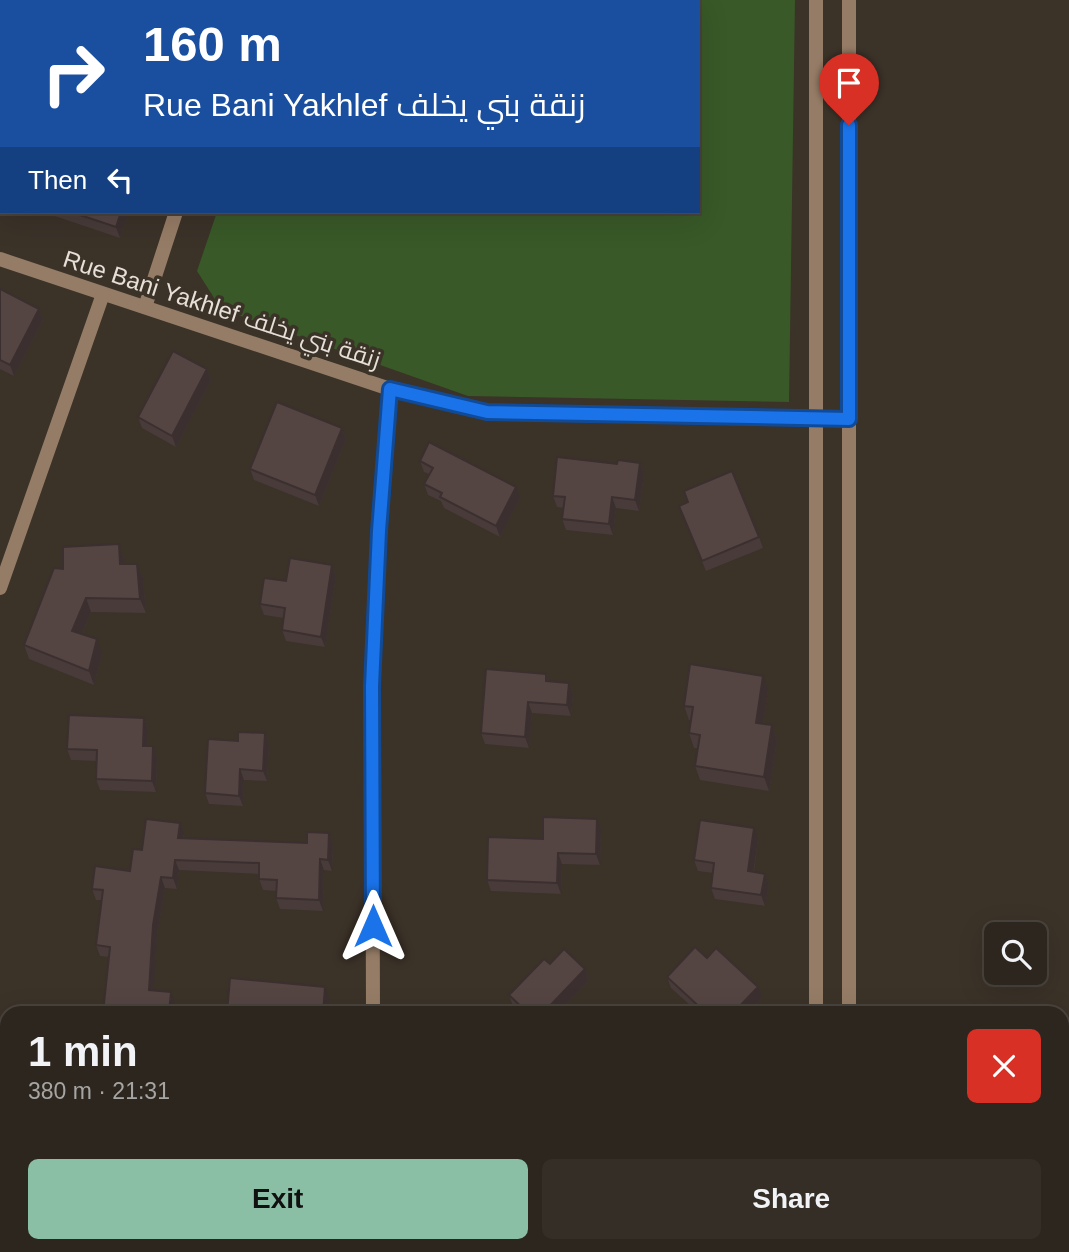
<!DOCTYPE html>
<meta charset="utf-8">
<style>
body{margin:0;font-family:Helvetica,Cairo,sans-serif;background:#342e27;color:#f1f3f6;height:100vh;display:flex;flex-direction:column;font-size:26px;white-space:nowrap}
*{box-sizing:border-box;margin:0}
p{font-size:23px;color:#a6a5a4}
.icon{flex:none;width:38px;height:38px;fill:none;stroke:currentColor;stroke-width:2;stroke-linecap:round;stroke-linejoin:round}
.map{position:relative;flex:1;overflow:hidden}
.side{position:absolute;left:0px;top:1006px;width:1069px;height:247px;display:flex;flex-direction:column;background:#2c261e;border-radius:21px 21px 0 0;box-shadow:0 7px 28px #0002,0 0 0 2px #48433c}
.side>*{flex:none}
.top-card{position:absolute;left:0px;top:0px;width:700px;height:214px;box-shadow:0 7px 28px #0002,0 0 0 2px #48433c;background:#1a4fa0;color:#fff;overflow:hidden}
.tools{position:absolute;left:984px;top:922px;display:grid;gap:14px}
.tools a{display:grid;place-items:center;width:63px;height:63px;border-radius:10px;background:#2c261e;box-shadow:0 7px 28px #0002,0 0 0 2px #48433c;font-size:35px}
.pin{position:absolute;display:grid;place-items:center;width:60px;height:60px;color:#fff;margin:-72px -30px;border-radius:50% 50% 50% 0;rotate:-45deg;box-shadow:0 0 7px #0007}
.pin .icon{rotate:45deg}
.me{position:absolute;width:77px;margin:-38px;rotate:0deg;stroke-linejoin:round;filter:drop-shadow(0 0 5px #0008)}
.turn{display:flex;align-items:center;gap:24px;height:147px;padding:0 28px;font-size:32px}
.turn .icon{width:91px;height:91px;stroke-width:2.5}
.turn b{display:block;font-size:49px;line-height:60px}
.then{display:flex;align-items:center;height:66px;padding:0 28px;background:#0003;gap:14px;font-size:26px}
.round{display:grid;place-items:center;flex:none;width:74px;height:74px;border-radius:10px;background:#342e27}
.summary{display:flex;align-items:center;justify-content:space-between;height:119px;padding:0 28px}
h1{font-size:42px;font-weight:800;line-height:52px}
.action{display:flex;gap:14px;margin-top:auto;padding:14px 28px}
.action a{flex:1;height:80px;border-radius:10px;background:#8abfa5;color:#111;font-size:28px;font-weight:800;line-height:80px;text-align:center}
.action a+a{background:#342e27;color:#f1f3f6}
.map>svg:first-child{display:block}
.green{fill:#395928}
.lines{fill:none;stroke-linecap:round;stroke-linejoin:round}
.minor{stroke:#957c66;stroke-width:14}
.tertiary{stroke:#957c66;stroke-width:14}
.wall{fill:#483b3a}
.shaded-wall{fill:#3b302f}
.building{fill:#544543;stroke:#3b302f;stroke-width:2}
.route-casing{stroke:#114b97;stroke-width:18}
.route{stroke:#1a73e8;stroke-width:12}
.labels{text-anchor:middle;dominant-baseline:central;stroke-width:7;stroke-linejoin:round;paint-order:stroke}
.street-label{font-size:24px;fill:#e6e0d9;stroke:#3b3228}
</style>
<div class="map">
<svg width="1069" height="1252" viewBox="0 0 1069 1252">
<rect width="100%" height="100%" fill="#3b3228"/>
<path class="green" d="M287,0H795L789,402L468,396L221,309L197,271L217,212H698V2H287Z"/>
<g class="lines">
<g class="minor">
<path d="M247,2L248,0"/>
<path d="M0,259L390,389L487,412L850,419"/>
<path d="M145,307L176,212"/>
<path d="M0,588L103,294"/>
<path d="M373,1013L372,686L379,531L390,389"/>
<path d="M376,1246V1252"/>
</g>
<g class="tertiary">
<path d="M816,0V1013"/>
<path d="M849,0V1013"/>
<path d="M817,1246V1252"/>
<path d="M850,1246V1252"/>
</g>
</g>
<g class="wall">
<path d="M43,212H127L128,214L120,238Z"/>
<path d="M0,289L39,309L43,320L14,376L0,369Z"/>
<path d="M207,369L211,380L176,447L142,428L138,417Z"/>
<path d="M342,428L346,439L319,506L254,480L250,469Z"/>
<path d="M420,461L520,498L500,537L444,508L441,501L428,495L424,484L429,474L424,472Z"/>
<path d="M640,463L644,474L639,511L616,508L613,535L566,530L562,519L564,508L557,507L553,496L617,464Z"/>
<path d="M679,506L759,537L763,548L706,571Z"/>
<path d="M119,544L124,558V564H137L143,578L146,613L91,612L82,634L102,654L94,685L29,659L24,645L63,569Z"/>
<path d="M332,565L336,576L325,647L286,641L282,630L284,618L264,615L260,604L286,581Z"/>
<path d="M549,681L569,683L573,694L571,716L532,713L529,748L485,744L481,733Z"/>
<path d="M768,690L763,724L772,725L777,740L769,791L700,780L695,766L698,748H694L689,733L691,720H689L684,706Z"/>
<path d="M144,718L148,729L147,746H153L157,757L156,792L100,790L96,779L97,761L71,760L67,749Z"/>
<path d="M265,733L269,744L267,781L244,780L243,806L209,804L205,793L238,741Z"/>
<path d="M601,830L600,865L562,864L561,894L491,891L487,880L543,839Z"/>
<path d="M329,833L333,844L332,871L324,870L323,911L280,909L276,898V891L263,890L259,879V874L179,870L177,889L165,888L157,935L153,990L175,1003L174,1013H103L109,957L100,956L96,945L102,900H96L92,889L130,871L142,850L184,834V838L307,843Z"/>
<path d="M758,839L754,872L765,874L769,885L765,906L715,899L711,888L713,873L698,871L694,860Z"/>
<path d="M707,958L762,998L748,1013H699L671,988L667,977Z"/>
<path d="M550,964L585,969L589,980L557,1013H521L513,1006L509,995Z"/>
</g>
<g class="shaded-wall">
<path d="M121,212H127L128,214L120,238L116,227Z"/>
<path d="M39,309L43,320L14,376L10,365Z"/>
<path d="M207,369L211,380L176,447L172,436Z"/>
<path d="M342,428L346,439L319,506L315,495Z"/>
<path d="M640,463L644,474L639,511L635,500Z"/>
<path d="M516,487L520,498L500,537L496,526Z"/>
<path d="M612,497L616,508L613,535L609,524Z"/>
<path d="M119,544L124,558L125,578L120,564Z"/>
<path d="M137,564L143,578L146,613L140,599Z"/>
<path d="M332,565L336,576L325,647L321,637Z"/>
<path d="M86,598L91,612L77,645L72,631Z"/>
<path d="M97,639L102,654L94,685L89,671Z"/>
<path d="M763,676L768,690L761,737L756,723Z"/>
<path d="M569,683L573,694L571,716L567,705Z"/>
<path d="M528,702L532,713L529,748L525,737Z"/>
<path d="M144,718L148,729L147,756L143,746Z"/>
<path d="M772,725L777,740L769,791L764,777Z"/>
<path d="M265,733L269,744L267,781L263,771Z"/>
<path d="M153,746L157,757L156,792L152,781Z"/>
<path d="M240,769L244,780L243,806L239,796Z"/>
<path d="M597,819L601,830L600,865L596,854Z"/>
<path d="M180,823L184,834L182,849L178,838Z"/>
<path d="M754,828L758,839L752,882L748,871Z"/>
<path d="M329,833L333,844L332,871L328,860Z"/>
<path d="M558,853L562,864L561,894L557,883Z"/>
<path d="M320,859L324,870L323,911L319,900Z"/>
<path d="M175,860L179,870L177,889L173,878Z"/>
<path d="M765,874L769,885L765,906L761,895Z"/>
<path d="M161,877L165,888L157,935L153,1001L149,990L153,925Z"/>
<path d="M585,969L589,980L557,1013H543Z"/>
<path d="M325,987L329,998L328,1013H323Z"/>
<path d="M758,987L762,998L748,1013H733Z"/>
<path d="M171,992L175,1003L174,1013H169Z"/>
<rect x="574" y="1246" width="6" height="6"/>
</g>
<g class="building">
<path d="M325,0H481L486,2H325Z"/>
<path d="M0,13L2,14V94H0Z"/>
<path d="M71,212H121L116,227Z"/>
<path d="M0,289L39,309L10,365L0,360Z"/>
<path d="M173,351L207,369L172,436L138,417Z"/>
<path d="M277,402L342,428L315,495L250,469Z"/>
<path d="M429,442L516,487L496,526L440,497L442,493L424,484L433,468L420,461Z"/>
<path d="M557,457L617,464L618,460L640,463L635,500L612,497L609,524L562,519L565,497L553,496Z"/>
<path d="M732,471L759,537L702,561L679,506L688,502L684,491Z"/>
<path d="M119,544L120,564H137L140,599L86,598L72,631L97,639L89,671L24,645L54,568L63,569V547Z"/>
<path d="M290,558L332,565L321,637L282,630L285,608L260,604L264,578L286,581Z"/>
<path d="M690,664L763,676L756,723L772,725L764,777L695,766L700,735L689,733L693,707L684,706Z"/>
<path d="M486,669L546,674V681L569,683L567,705L528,702L525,737L481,733Z"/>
<path d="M69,715L144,718L143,746H153L152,781L96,779L97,750L67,749Z"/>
<path d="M238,732L265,733L263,771L240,769L239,796L205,793L208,739L238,741Z"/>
<path d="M543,817L597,819L596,854L558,853L557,883L487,880L488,837L543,839Z"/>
<path d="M146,819L180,823L178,838L307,843V832L329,833L328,860L320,859L319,900L276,898L277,880L259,879V863L175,860L173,878L161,877L153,925L149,990L171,992L169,1013H103L110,947L96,945L103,890L92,889L95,866L130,871L133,849L142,850Z"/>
<path d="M700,820L754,828L748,871L765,874L761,895L711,888L714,863L694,860Z"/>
<path d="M695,947L707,958L716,948L758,987L733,1013H702L704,1011L667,977Z"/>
<path d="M564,949L585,969L543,1013H528L509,995L544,959L550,964Z"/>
<path d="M230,978L325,987L323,1013H227Z"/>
<rect x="527" y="1246" width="47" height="6"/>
</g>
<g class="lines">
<g class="route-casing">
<path id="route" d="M373,926L372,686L379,531L390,389L487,412L849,419V125"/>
</g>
<use href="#route" class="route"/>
</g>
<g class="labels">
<g class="street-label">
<text transform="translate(222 309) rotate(18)">Rue Bani Yakhlef زنقة بني يخلف</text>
</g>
</g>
</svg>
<div class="tools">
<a><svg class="icon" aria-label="search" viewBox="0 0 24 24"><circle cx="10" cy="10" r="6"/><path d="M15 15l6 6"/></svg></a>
</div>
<div class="pin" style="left:849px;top:125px;background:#d93025"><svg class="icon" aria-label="arrive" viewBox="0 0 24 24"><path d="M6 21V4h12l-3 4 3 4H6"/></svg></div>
<svg class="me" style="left:373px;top:926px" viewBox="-20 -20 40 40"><path d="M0-17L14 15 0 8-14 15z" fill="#1a73e8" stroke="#fff" stroke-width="4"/></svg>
<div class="top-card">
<div class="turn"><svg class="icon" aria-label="right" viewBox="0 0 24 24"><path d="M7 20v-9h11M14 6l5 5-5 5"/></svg><div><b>160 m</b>Rue Bani Yakhlef زنقة بني يخلف</div></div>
<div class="then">Then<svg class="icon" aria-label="left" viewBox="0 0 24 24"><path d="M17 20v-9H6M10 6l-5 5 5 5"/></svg></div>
</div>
<section class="side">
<div class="summary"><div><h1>1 min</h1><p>380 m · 21:31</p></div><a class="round" style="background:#d93025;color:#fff"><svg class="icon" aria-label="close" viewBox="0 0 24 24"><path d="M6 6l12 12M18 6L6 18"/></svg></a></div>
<div class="action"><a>Exit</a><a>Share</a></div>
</section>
</div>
